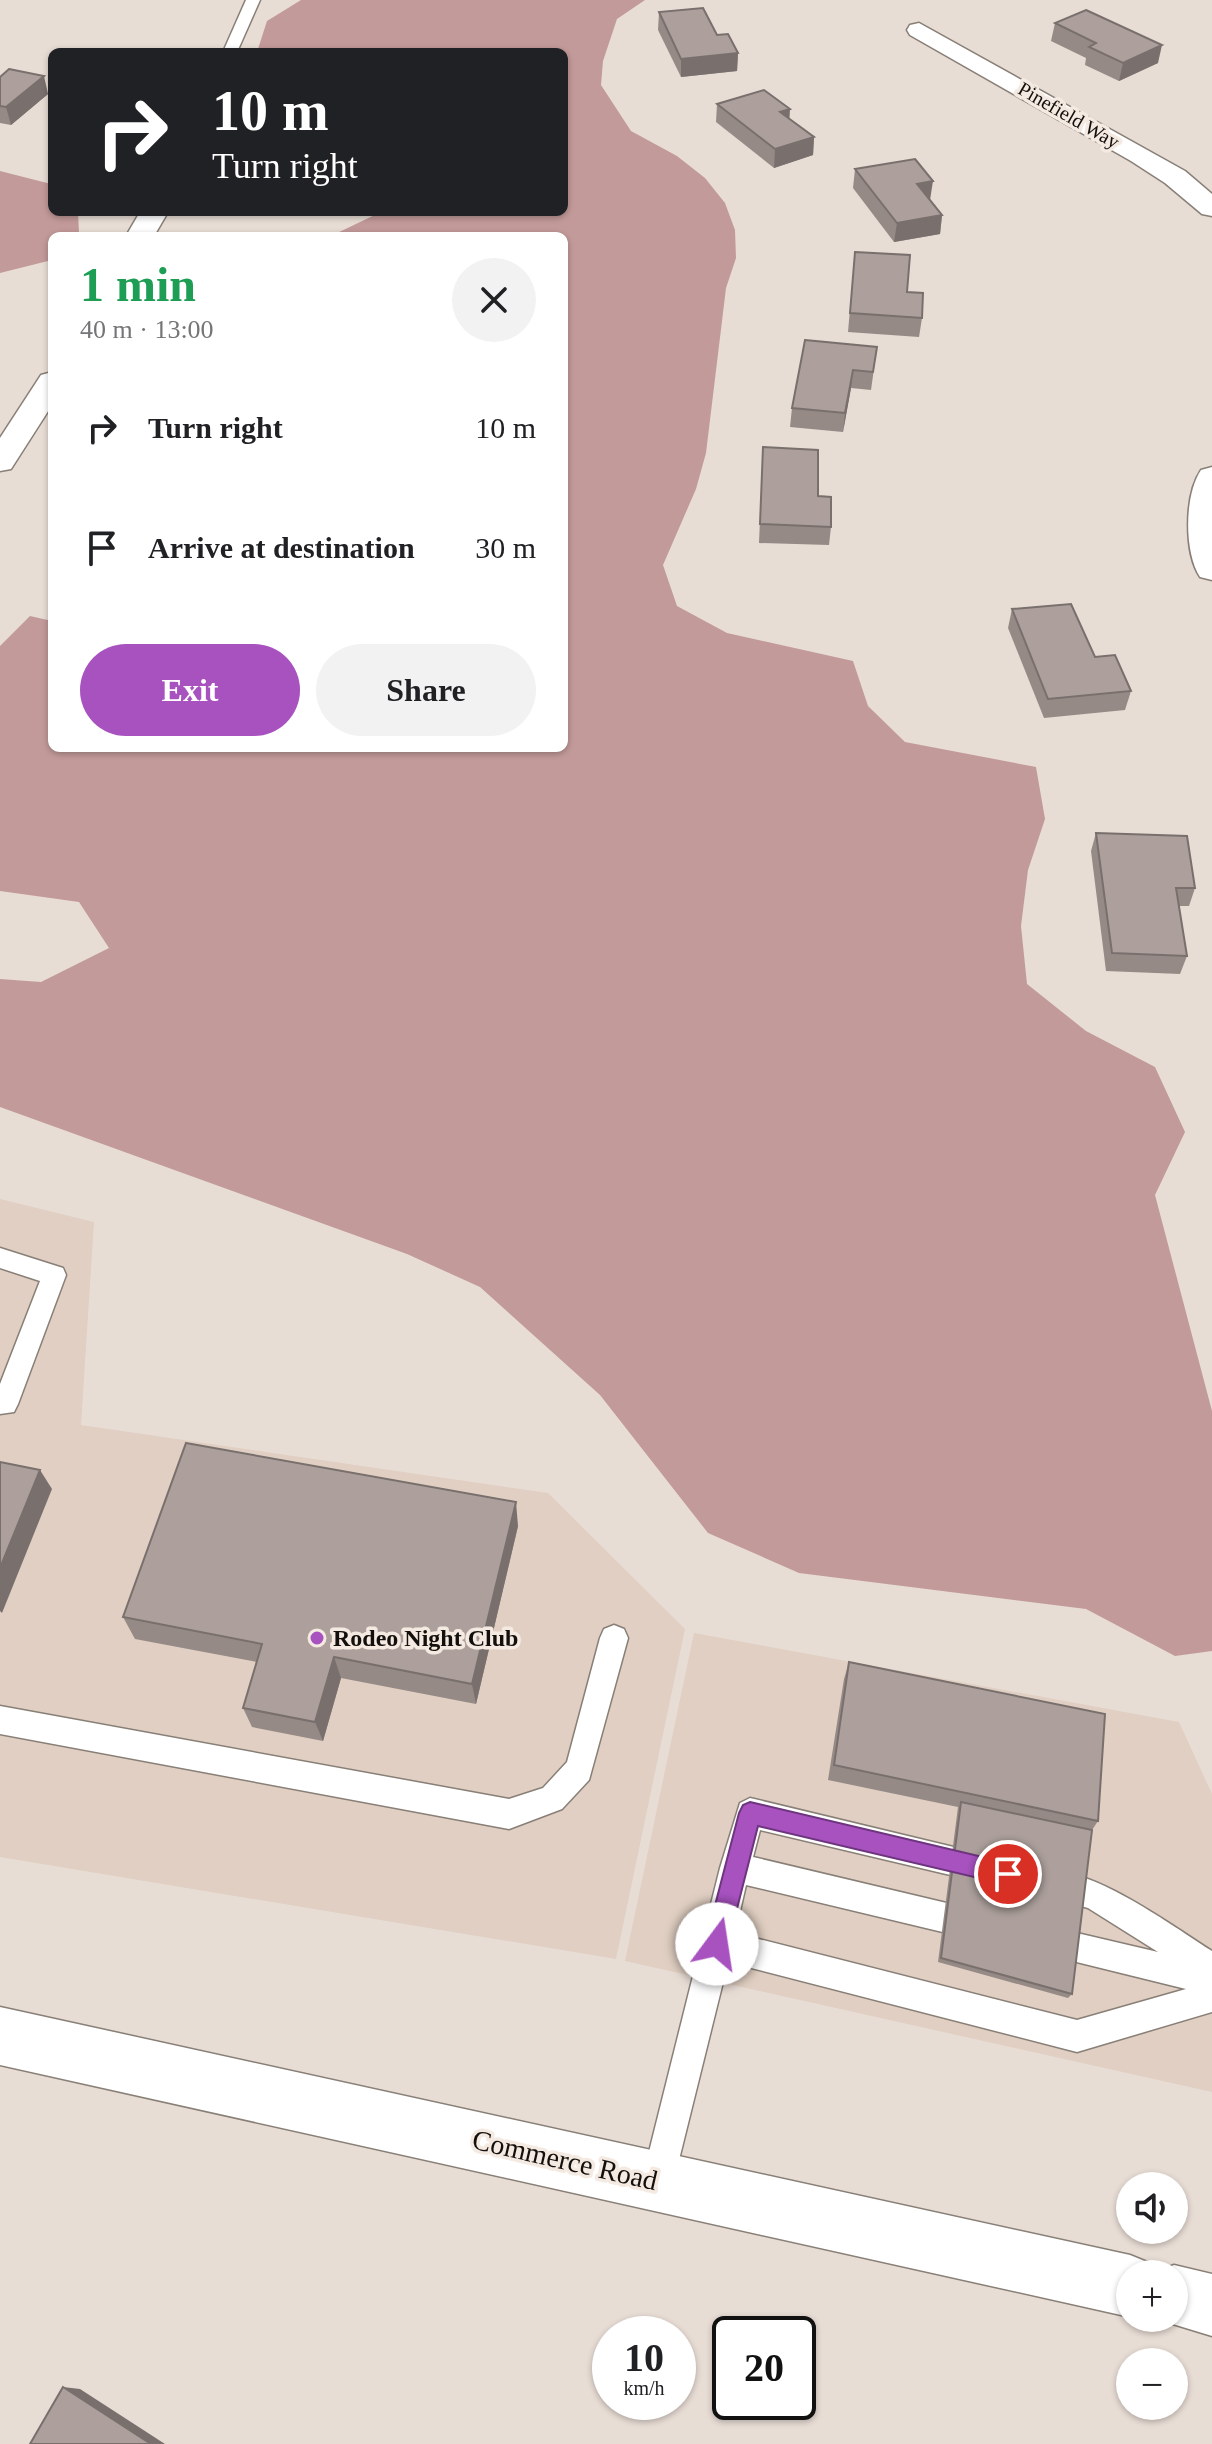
<!DOCTYPE html>
<meta charset="utf-8">
<style>
body{margin:0;font-family:"Times New Roman",serif;background:#f2f2f2;color:#202124;height:100vh;display:flex;flex-direction:column;font-size:30px;white-space:nowrap}
*{box-sizing:border-box;margin:0}
p{font-size:26px;color:#757577}
.icon{flex:none;width:44px;height:44px;fill:none;stroke:currentColor;stroke-width:2;stroke-linecap:round;stroke-linejoin:round}
.map{position:relative;flex:1;overflow:hidden}
.side{position:absolute;left:48px;top:232px;width:520px;height:520px;display:flex;flex-direction:column;background:#fff;border-radius:12px;box-shadow:0 2px 6px #0004}
.side>*{flex:none}
.top-card{position:absolute;left:48px;top:48px;width:520px;height:168px;border-radius:12px;box-shadow:0 2px 6px #0004;background:#202124;color:#fff;overflow:hidden}
.fabs{position:absolute;left:1116px;top:2172px;display:grid;gap:16px}
.fabs a{display:grid;place-items:center;width:72px;height:72px;border-radius:50%;background:#fff;box-shadow:0 2px 6px #0004;font-size:40px}
.speed{position:absolute;left:592px;top:2316px;display:flex;gap:16px;font-size:40px;font-weight:700;text-align:center}
.speed>*{display:grid;place-content:center;width:104px;height:104px;border-radius:50%;background:#fff;box-shadow:0 2px 6px #0004;line-height:1}
.speed small{font-size:20px;font-weight:400}
.speed .limit{border:4px solid #111;border-radius:12px;background:#fff;color:#111}
.pin{position:absolute;display:grid;place-items:center;width:68px;height:68px;color:#fff;margin:-34px;border:4px solid #fff;border-radius:50%;box-shadow:0 2px 8px #0007}
.me{position:absolute;width:88px;margin:-44px;rotate:14deg;stroke-linejoin:round;filter:drop-shadow(0 0 6px #0008)}
.turn{display:flex;align-items:center;gap:28px;height:168px;padding:0 32px;font-size:36px}
.turn .icon{width:104px;height:104px;stroke-width:2.5}
.turn b{display:block;font-size:56px;line-height:68px}
.round{display:grid;place-items:center;flex:none;width:84px;height:84px;border-radius:42px;background:#f2f2f2}
.summary{display:flex;align-items:center;justify-content:space-between;height:136px;padding:0 32px}
h1{font-size:48px;font-weight:800;line-height:60px;color:#1e9e55}
.action{display:flex;gap:16px;margin-top:auto;padding:16px 32px}
.action a{flex:1;height:92px;border-radius:48px;background:#a852c0;color:#fff;font-size:32px;font-weight:800;line-height:92px;text-align:center}
.action a+a{background:#f2f2f2;color:#202124}
ul{padding:0;list-style:none}
li{display:flex;align-items:center;gap:24px;height:120px;padding:0 32px}
li div{flex:1}
li b{display:block;font-size:30px}
li em{font-style:normal}
.map>svg:first-child{display:block}
.built{fill:#e0cfc2}
.forest{fill:#c29a99}
.lines{fill:none;stroke-linecap:round;stroke-linejoin:round}
.service-casing{stroke:#887f77;stroke-width:3}
.minor-casing{stroke:#887f77;stroke-width:3}
.trunk-casing{stroke:#887f77;stroke-width:3}
.service{fill:#fff;fill-rule:evenodd}
.minor{fill:#fff;fill-rule:evenodd}
.trunk{fill:#fff;fill-rule:evenodd}
.wall{fill:#958a86}
.shaded-wall{fill:#79706d}
.building{fill:#ada09c;stroke:#79706d;stroke-width:2}
.route{fill:#a852c0;stroke:#6d357d;stroke-width:2}
.poi-dot{fill:#a852c0;stroke:#f5eae2;stroke-width:3}
.labels{text-anchor:middle;dominant-baseline:central;stroke-width:7;stroke-linejoin:round;paint-order:stroke}
.far-street-label{font-size:20px;fill:#130f0c;stroke:#f5eae2}
.poi-label{font-size:24px;font-weight:bold;fill:#130f0c;stroke:#f5eae2;text-anchor:start}
.near-street-label{font-size:28px;fill:#130f0c;stroke:#f5eae2}
</style>
<div class="map">
<svg width="1212" height="2444" viewBox="0 0 1212 2444">
<rect width="100%" height="100%" fill="#e8ddd5"/>
<g class="built">
<path d="M0,1199L94,1222L81,1425L548,1493L685,1629L616,1959L0,1857Z"/>
<path d="M694,1633L1179,1722L1212,1794V2092L625,1961Z"/>
</g>
<g class="forest">
<path d="M301,0H645L617,19L603,61L601,85L631,131L677,156L705,178L725,203L735,230L736,258L726,288L706,453L696,489L663,565L677,606L727,633L853,661L868,706L905,742L1036,767L1045,819L1028,870L1021,926L1027,984L1086,1031L1155,1067L1185,1132L1155,1195L1212,1411V1651L1175,1656L1086,1609L799,1573L708,1533L600,1395L480,1287L407,1254L0,1107V979L41,982L109,948L79,902L0,891V646L30,616L52,621V748H564V236L335,234L381,212H564V52H257L267,21Z"/>
<path d="M0,171L51,184L52,212H78L79,233L76,236H52V260L0,273Z"/>
</g>
<g class="lines">
<g class="service-casing">
<g id="service">
<path d="M246,0H260L237,52H223Z"/>
<path d="M0,1248L63,1268L66,1275L18,1404L14,1412L0,1414V1384L40,1281L0,1268Z"/>
<path d="M614,1625L624,1629L628,1638L589,1780L562,1809L509,1829L0,1734V1706L509,1799L543,1788L567,1762L600,1638L604,1629Z"/>
<path d="M750,1798L991,1856L995,1867L991,1878L980,1882L760,1830L753,1857L976,1910L987,1914L991,1925L987,1936L976,1940L746,1885L735,1933L1077,2020L1186,1989L1036,1952L1032,1941L1036,1930L1047,1926L1158,1952L1088,1908L1044,1896L1040,1885L1044,1874C1082,1859 1177,1929 1212,1951V2012L1077,2052L728,1962L674,2180L669,2191L658,2196L647,2191L642,2180L720,1868L740,1803Z"/>
</g>
</g>
<g class="minor-casing">
<g id="minor">
<path d="M919,23L1185,171L1212,194V216L1202,214L1165,183L1131,161L910,35L907,30L910,25Z"/>
<path d="M140,212H168L154,236H126Z"/>
<path d="M52,372V405L11,469L0,471V438L41,375Z"/>
<path d="M1212,467V580L1200,577C1184,553 1184,495 1201,470Z"/>
</g>
</g>
<g class="trunk-casing">
<path id="trunk" d="M0,2007L1130,2255L1152,2264L1155,2273L1174,2265L1212,2274V2336L1153,2318H1174V2274H1130V2317L0,2065Z"/>
</g>
<use href="#service" class="service"/>
<use href="#minor" class="minor"/>
<use href="#trunk" class="trunk"/>
</g>
<g class="wall">
<path d="M659,12L717,35L738,53L737,71L681,77L658,30Z"/>
<path d="M1055,23L1158,63L1119,81L1085,65L1086,58L1051,41Z"/>
<path d="M0,77L48,94L11,125L0,123Z"/>
<path d="M717,104L789,118L814,137L813,155L774,168L716,122Z"/>
<path d="M855,169L930,200L942,215L940,234L894,242L853,188Z"/>
<path d="M855,252L907,292L922,318L919,337L848,332Z"/>
<path d="M877,347L871,390L851,388L843,432L790,427L792,408Z"/>
<path d="M763,447L818,496L831,527L829,545L759,543Z"/>
<path d="M1012,609L1095,657L1131,691L1125,710L1044,718L1008,628Z"/>
<path d="M1096,833L1195,888L1189,906H1179L1187,956L1180,974L1106,971L1091,851Z"/>
<path d="M518,1526L476,1704L341,1678L323,1741L252,1727L243,1708L257,1662L135,1639L123,1617Z"/>
<path d="M849,1662L1098,1821L1092,1830L1072,1994L1068,1998L938,1962L958,1807L828,1780L844,1679Z"/>
</g>
<g class="shaded-wall">
<path d="M1162,45L1158,63L1119,81L1123,63Z"/>
<path d="M738,53L737,71L681,77V59Z"/>
<path d="M44,76L48,94L11,125L6,107Z"/>
<path d="M790,109L789,127L780,112Z"/>
<path d="M814,137L813,155L774,168L775,149Z"/>
<path d="M933,181L930,200L917,184Z"/>
<path d="M942,215L940,234L894,242L897,223Z"/>
<path d="M853,370L851,388L843,432L845,413Z"/>
<path d="M40,1470L52,1489L2,1613L0,1611V1568Z"/>
<path d="M516,1502L518,1526L476,1704L472,1684Z"/>
<path d="M334,1657L341,1678L323,1741L315,1722Z"/>
<path d="M63,2387L80,2389L165,2444H151Z"/>
</g>
<g class="building">
<path d="M703,8L717,35L728,34L738,53L681,59L659,12Z"/>
<path d="M1086,10L1162,45L1123,63L1089,47L1096,43L1055,23Z"/>
<path d="M9,69L44,76L6,107L0,106V77Z"/>
<path d="M764,90L790,109L780,112L814,137L775,149L717,104Z"/>
<path d="M915,159L933,181L917,184L942,215L897,223L855,169Z"/>
<path d="M855,252L910,255L907,292L923,293L922,318L850,313Z"/>
<path d="M805,340L877,347L873,372L853,370L845,413L792,408Z"/>
<path d="M763,447L818,450V496L831,497V527L760,524Z"/>
<path d="M1071,604L1095,657L1115,655L1131,691L1048,699L1012,609Z"/>
<path d="M1096,833L1187,836L1195,888H1176L1187,956L1112,953Z"/>
<path d="M186,1443L516,1502L472,1684L334,1657L315,1722L243,1708L262,1644L123,1617Z"/>
<path d="M0,1462L40,1470L0,1568Z"/>
<path d="M849,1662L1105,1714L1098,1821L834,1765Z"/>
<path d="M961,1802L1092,1830L1072,1994L941,1958Z"/>
<path d="M63,2387L151,2444H30Z"/>
</g>
<path class="route" d="M750,1802L1008,1863L1016,1866L1019,1874L1016,1882L1008,1885L758,1826L728,1944L725,1952L717,1955L708,1952L705,1944L739,1813L743,1805Z"/>
<circle class="poi-dot" cx="317" cy="1638" r="8"/>
<g class="labels">
<g class="far-street-label">
<text transform="translate(1069 115) rotate(30)">Pinefield Way</text>
</g>
<g class="poi-label">
<text x="333" y="1638">Rodeo Night Club</text>
</g>
<g class="near-street-label">
<text transform="translate(565 2160) rotate(13)">Commerce Road</text>
</g>
</g>
</svg>
<div class="fabs">
<a><svg class="icon" aria-label="sound" viewBox="0 0 24 24"><path d="M4 9h4l5-4v14l-5-4H4zM17 9q2 3 0 6"/></svg></a>
<a>+</a>
<a>−</a>
</div>
<div class="speed"><div>10<small>km/h</small></div><div class="limit">20</div></div>
<div class="pin" style="left:1008px;top:1874px;background:#d93025"><svg class="icon" aria-label="arrive" viewBox="0 0 24 24"><path d="M6 21V4h12l-3 4 3 4H6"/></svg></div>
<svg class="me" style="left:717px;top:1944px" viewBox="-20 -20 40 40"><circle r="19" fill="#fff"/><path d="M0-13L10 11 0 6-10 11z" fill="#a852c0"/></svg>
<div class="top-card">
<div class="turn"><svg class="icon" aria-label="right" viewBox="0 0 24 24"><path d="M7 20v-9h11M14 6l5 5-5 5"/></svg><div><b>10 m</b>Turn right</div></div>
</div>
<section class="side">
<div class="summary"><div><h1>1 min</h1><p>40 m · 13:00</p></div><a class="round"><svg class="icon" aria-label="close" viewBox="0 0 24 24"><path d="M6 6l12 12M18 6L6 18"/></svg></a></div>
<ul>
<li><svg class="icon" aria-label="right" viewBox="0 0 24 24"><path d="M7 20v-9h11M14 6l5 5-5 5"/></svg><div><b>Turn right</b></div><em>10 m</em></li>
<li><svg class="icon" aria-label="arrive" viewBox="0 0 24 24"><path d="M6 21V4h12l-3 4 3 4H6"/></svg><div><b>Arrive at destination</b></div><em>30 m</em></li>
</ul>
<div class="action"><a>Exit</a><a>Share</a></div>
</section>
</div>
